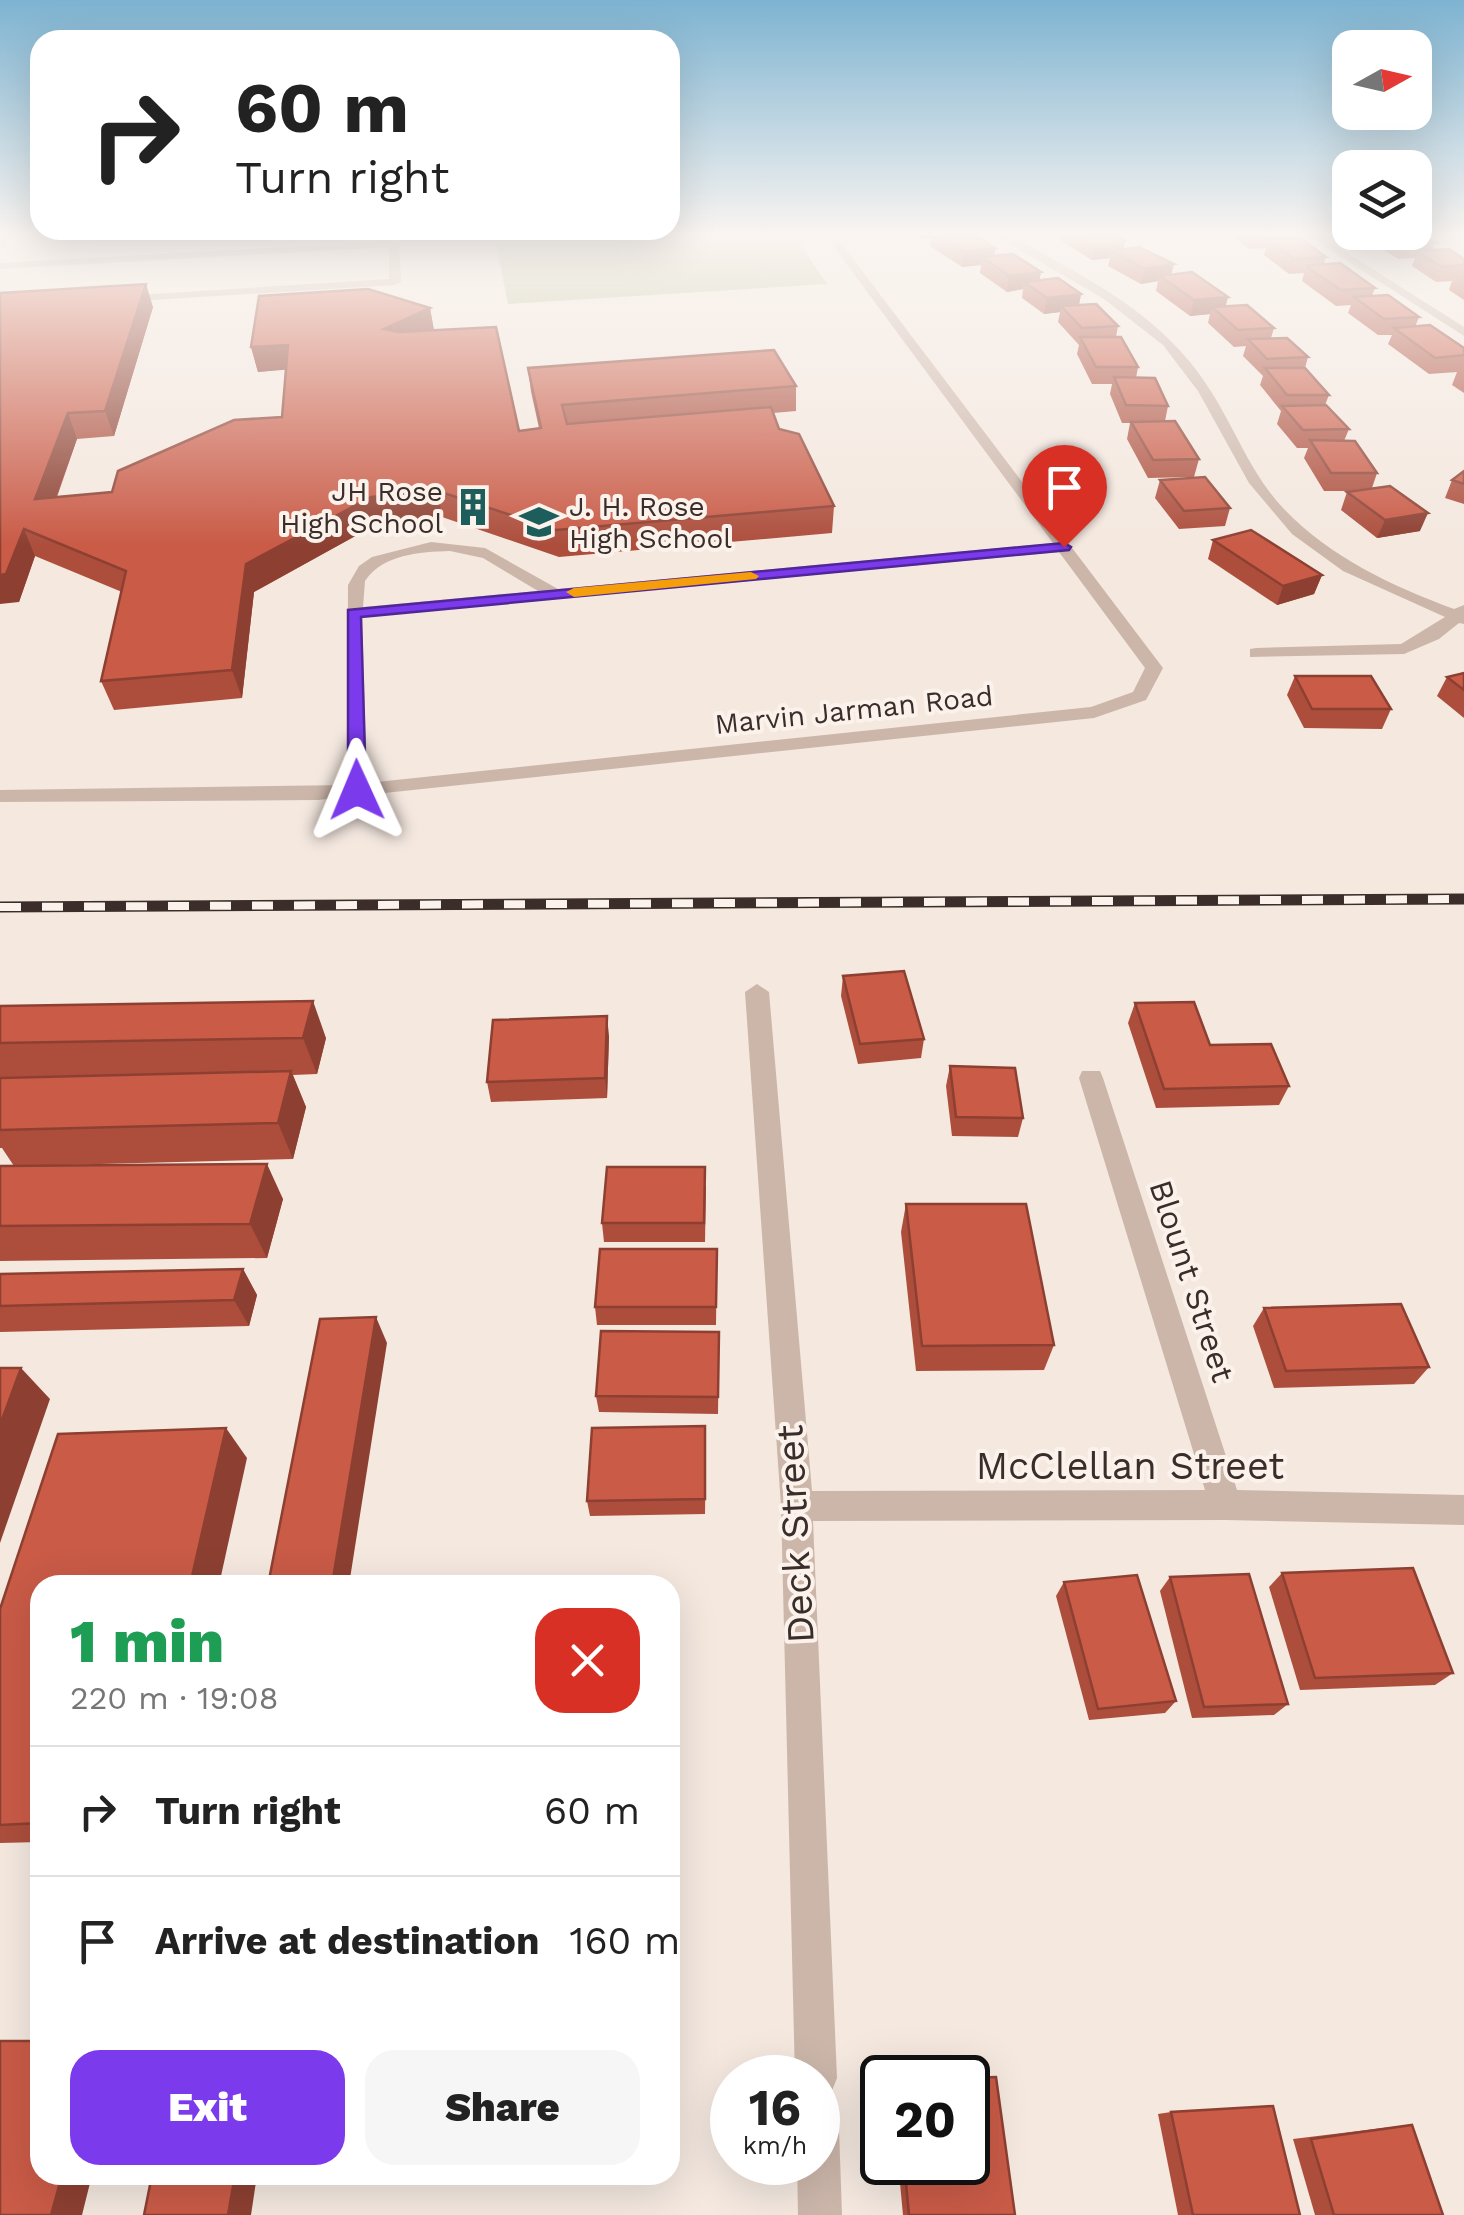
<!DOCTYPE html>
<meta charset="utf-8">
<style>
body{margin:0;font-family:"Work Sans",sans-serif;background:#f6f6f6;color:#222;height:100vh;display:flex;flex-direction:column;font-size:38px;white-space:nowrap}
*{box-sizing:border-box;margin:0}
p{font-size:32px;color:#767676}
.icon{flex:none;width:55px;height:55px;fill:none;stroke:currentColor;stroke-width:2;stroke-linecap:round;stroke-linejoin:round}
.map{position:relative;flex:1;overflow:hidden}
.sheet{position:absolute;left:30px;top:1575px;width:650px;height:610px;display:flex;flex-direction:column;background:#fff;border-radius:30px;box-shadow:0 10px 40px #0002}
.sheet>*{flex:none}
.top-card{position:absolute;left:30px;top:30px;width:650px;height:210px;border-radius:30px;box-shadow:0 10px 40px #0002;background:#fff;color:#222;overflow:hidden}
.needle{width:65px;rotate:82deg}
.fabs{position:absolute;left:1332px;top:30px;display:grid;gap:20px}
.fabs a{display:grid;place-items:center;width:100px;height:100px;border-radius:20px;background:#fff;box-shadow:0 10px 40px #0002;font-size:50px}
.speed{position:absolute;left:710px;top:2055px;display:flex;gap:20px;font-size:50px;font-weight:700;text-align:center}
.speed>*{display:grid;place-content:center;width:130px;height:130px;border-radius:50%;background:#fff;box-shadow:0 10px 40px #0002;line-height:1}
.speed small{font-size:25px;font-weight:400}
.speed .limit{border:5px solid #111;border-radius:15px;background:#fff;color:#111}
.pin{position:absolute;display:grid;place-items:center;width:85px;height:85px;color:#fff;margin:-102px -42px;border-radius:50% 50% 50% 0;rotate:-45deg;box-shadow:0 0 10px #0007}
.pin .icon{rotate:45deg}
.me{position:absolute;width:110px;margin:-55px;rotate:359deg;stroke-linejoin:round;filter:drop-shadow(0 0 8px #0008)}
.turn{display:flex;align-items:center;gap:35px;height:210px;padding:0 40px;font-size:45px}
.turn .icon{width:130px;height:130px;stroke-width:2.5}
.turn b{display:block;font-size:70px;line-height:85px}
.round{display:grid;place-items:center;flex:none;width:105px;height:105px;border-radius:30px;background:#f6f6f6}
.headline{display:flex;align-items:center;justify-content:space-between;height:170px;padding:0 40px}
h1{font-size:60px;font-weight:800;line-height:75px;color:#1e9e55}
.primary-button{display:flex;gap:20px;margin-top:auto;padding:20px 40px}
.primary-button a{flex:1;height:115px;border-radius:30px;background:#7c3aed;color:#fff;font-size:40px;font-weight:800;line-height:115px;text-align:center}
.primary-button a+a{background:#f6f6f6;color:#222}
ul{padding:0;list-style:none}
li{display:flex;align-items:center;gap:30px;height:130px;padding:0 40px;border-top:2px solid #e0e0e0}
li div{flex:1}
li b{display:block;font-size:38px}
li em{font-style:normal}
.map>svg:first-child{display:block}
.green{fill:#bac39e}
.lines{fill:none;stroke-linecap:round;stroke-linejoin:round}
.minor{fill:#ccb6aa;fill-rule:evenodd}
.rail-casing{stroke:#3a2d2a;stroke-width:11}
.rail{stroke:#fbf2eb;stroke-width:8;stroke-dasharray:21;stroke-linecap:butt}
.wall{fill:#ad4e3d}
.shaded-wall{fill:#8d4032}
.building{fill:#c95b47;stroke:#8d4032;stroke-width:2.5}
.route{fill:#7c3aed;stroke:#51269a;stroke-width:2.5}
.slow{fill:#f59e0b}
.labels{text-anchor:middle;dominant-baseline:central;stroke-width:8;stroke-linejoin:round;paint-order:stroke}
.far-poi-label{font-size:28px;fill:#3a2d2a;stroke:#fbf2eb;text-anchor:end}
.far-street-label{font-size:28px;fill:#3a2d2a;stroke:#fbf2eb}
.street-label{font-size:32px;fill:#3a2d2a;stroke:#fbf2eb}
.near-street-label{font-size:38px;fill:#3a2d2a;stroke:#fbf2eb}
</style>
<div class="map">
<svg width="1464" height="2215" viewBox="0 0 1464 2215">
<rect width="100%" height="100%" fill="#f4e8df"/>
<path class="green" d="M569,235H794L827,284L508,304L495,239Z"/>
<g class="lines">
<g class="minor">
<path d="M2,235H12L0,251Z"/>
<path d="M825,235H835L1160,664L1163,668L1146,700L1094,718L318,800L0,802V790L347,785L348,585L359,566L372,557L431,542L485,548L558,589L1053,543ZM450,551L483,558L538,591L363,607L365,581C383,554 420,552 450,551ZM1059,552L1145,668L1133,692L1091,707L367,783L362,617Z"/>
<path d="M994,235C1017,234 1042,254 1063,265C1122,297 1176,334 1212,393C1236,431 1252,476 1284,509C1331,558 1392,586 1454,609L1464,605V624L1459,623L1439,639L1404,654L1250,657V649L1256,648L1401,644L1445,617L1343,571L1292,534L1249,483L1198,391L1163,345L1104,299Z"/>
<path d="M1307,235H1319L1464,327V336Z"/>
<path d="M394,241L399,244L401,282L395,285L120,302L114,299L120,296L389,279V247L0,269V263Z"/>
<path d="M757,984L769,992L812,1491L1205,1490L1079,1078L1082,1071H1100L1103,1078L1237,1490L1464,1495V1525L1226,1520L813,1521L837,2078L831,2093L818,2098V2078H795L781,1506L745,992Z"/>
<path d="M818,2108L833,2114L839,2129L842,2215H798L797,2162H818Z"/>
</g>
<g class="rail-casing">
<path id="rail" d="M0,907L1464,899"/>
</g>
<use href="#rail" class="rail"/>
</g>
<g class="wall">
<path d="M918,235H974L995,248L994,256L1041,272L1039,281L1081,294L1079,305L1118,326L1116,337L1138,367L1136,378L1168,406L1165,421L1199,459L1194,477L1148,478L1127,439L1130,423H1122L1110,394L1112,384H1092L1077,354L1079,345L1058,322L1060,312L1044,314L1022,298L1023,289L1007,292L980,273L981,265L962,267L930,246L931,238L923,239Z"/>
<path d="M1059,235H1114L1123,249L1171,274L1228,297L1225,306L1274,328L1271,338L1308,357L1305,368L1329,395L1325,405L1349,429L1344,441L1377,473L1372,488L1420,531L1377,538L1341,510L1347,492L1352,491H1324L1304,458L1308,448H1297L1277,424L1281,411L1260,385L1263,376L1243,356L1246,346L1234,347L1208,323L1210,314L1190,316L1156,291L1158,281L1141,284L1108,266L1110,258L1092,260L1058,239Z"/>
<path d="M1230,235H1284L1282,239L1326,257L1324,264L1375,288L1372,296L1419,317L1415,327L1464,348V393L1452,385L1457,372L1429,374L1388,344L1392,335H1378L1348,313L1351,305L1336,306L1302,281L1304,273L1289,274L1264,255L1266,248L1249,249Z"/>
<path d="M1366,235H1422L1435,242L1432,250L1464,259V300L1449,290L1452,281L1436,282L1412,266L1415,258L1398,259L1365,238Z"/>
<path d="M0,293L153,307L114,436L77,439L57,497L112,492L282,417L286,369L258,372L251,347L430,308L434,330L519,431L539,428L531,392L528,368L796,386V411L773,413L779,429L834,506L832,533L559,557L442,517L377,524L254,592L242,698L114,710L101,681L122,592L35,556L19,602Z"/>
<path d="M1464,471V504L1445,498L1452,480Z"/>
<path d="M1160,480L1230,508L1225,526L1179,529L1155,498Z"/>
<path d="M1213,540L1322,575L1314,594L1277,605L1208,559Z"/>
<path d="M1464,673V718L1437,696L1447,677Z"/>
<path d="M1295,676L1391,709L1382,729L1304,728L1287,695Z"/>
<path d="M843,976L924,1039L921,1058L858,1064L841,996Z"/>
<path d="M1135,1003L1210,1045L1289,1086L1279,1105L1156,1108L1128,1023Z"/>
<path d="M0,1006L326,1038L317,1074L293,1075L306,1107L293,1159L23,1166L283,1199L267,1258L0,1261V1166H14L2,1148H0Z"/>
<path d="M609,1036L607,1098L491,1102L487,1082Z"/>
<path d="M950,1066L1023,1118L1018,1137L952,1136L946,1086Z"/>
<path d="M706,1186L705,1242H604L602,1223Z"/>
<path d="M906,1204L1054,1345L1044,1370L916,1371L901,1232Z"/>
<path d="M717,1249L716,1325H597L595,1307Z"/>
<path d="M243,1269L257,1295L249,1326L0,1332V1274Z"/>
<path d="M1264,1308L1429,1367L1414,1384L1274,1388L1253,1326Z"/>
<path d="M719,1332L718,1414L599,1412L596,1396Z"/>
<path d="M706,1442L705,1514L590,1516L587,1501Z"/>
<path d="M247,1458L40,1585V1842L0,1843V1609Z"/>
<path d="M1282,1573L1453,1673L1435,1685L1300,1690L1269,1587Z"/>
<path d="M1170,1577L1288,1704L1274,1715L1192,1718L1160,1591Z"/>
<path d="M1064,1582L1176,1701L1165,1713L1089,1720L1056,1596Z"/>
<path d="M1171,2112L1300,2215H1178L1158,2114Z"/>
<path d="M1412,2125L1443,2215H1315L1293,2139L1391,2127Z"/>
<path d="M898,2162H968L1015,2215H903Z"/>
</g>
<g class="shaded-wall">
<path d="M1125,241L1122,256L1111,251L1110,258L1092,260L1095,245Z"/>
<path d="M995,248L993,263L982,257L981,265L962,267L964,252Z"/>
<path d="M1174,264L1170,279L1160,276L1158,281L1141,284L1145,269Z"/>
<path d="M1041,272L1038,287L1024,282L1023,289L1007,292L1009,276Z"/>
<path d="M146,284L153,307L114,436L105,411Z"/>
<path d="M1081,294L1078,310L1061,306L1060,312L1044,314L1047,298Z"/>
<path d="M1228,297L1224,313L1212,307L1210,314L1190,316L1194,300Z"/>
<path d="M430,308L434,332L388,353L384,329Z"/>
<path d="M288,345L294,369L258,372L251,347Z"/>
<path d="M68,413L77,439L46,525L35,499Z"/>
<path d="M438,491L442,517L377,524L254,592L242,698L232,670L246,564L371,497Z"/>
<path d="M1428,513L1420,531L1377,538L1385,520Z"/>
<path d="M24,529L35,556L19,602L0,604V575Z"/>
<path d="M1322,575L1314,594L1277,605L1283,586Z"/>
<path d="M313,1001L326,1038L317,1074L303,1038Z"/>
<path d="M607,1016L609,1036L607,1098L605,1078Z"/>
<path d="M291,1071L306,1107L293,1159L278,1123Z"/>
<path d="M267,1164L283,1199L267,1258L250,1224Z"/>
<path d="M243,1269L257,1295L249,1326L234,1300Z"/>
<path d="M376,1317L387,1343L349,1585H332Z"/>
<path d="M21,1368L50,1399L0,1543V1425Z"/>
<path d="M226,1428L247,1458L219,1585H190Z"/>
<path d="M62,2175H92L82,2215H51Z"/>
<path d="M235,2175H257L251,2215H228Z"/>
</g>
<g class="building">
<path d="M937,235H974L995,248L964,252Z"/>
<path d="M1078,235H1114L1125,241L1095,245Z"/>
<path d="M1388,235H1422L1435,242L1403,244Z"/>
<path d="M1300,238L1326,257L1294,259L1268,240Z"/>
<path d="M1139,247L1174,264L1145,269L1111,251Z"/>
<path d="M1449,249L1464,259V265L1442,267L1417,251Z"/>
<path d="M1013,254L1041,272L1009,276L982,257Z"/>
<path d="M1340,263L1375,288L1341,290L1306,266Z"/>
<path d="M1192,272L1228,297L1194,300L1160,276Z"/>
<path d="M1058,278L1081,294L1047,298L1024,282Z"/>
<path d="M146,284L105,411L68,413L35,499L112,492L118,471L234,420L282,417L288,345L251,347L259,296L368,289L430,308L384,329L399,332L496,327L519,431L541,428L528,368L774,350L796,386L562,405L567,424L771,407L779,429L799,434L834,506L556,530L438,491L371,497L246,564L232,670L101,681L126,571L24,529L6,574L0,575V293Z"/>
<path d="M1388,295L1419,317L1384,319L1354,297Z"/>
<path d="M1096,304L1118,326L1082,328L1061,306Z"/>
<path d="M1247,305L1274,328L1238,330L1212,307Z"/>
<path d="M1430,325L1464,348V355L1435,358L1394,328Z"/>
<path d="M1080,337H1121L1138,367H1096Z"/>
<path d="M1287,338L1308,357L1267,359L1248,339Z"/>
<path d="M1265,368H1305L1329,395H1287Z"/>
<path d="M1114,377L1155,378L1168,406L1126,405Z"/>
<path d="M1326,405L1349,429L1303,430L1282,406Z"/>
<path d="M1175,421L1199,459L1153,460L1131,422Z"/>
<path d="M1310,440L1355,441L1377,473H1331Z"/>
<path d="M1464,471V484L1452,480Z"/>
<path d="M1205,477L1230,508L1184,511L1160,480Z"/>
<path d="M1390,486L1428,513L1385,520L1347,492Z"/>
<path d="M1251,530L1322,575L1283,586L1213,540Z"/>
<path d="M1464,673V690L1447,677Z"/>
<path d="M1295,676H1371L1391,709H1312Z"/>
<path d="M904,971L924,1039L860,1044L843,976Z"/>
<path d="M313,1001L303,1038L0,1043V1006Z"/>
<path d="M1194,1002L1210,1045L1271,1044L1289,1086L1164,1089L1135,1003Z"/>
<path d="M607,1016L605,1078L487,1082L493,1020Z"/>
<path d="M950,1066L1015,1068L1023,1118L956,1117Z"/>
<path d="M291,1071L278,1123L0,1130V1078Z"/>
<path d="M267,1164L250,1224L0,1226V1166Z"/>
<path d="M607,1167H705L704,1223H602Z"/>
<path d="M906,1204H1026L1054,1345L922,1346Z"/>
<path d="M600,1249H717L716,1307H595Z"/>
<path d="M243,1269L234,1300L0,1306V1274Z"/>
<path d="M1401,1304L1429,1367L1286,1371L1264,1308Z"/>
<path d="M376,1317L332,1585H268L320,1319Z"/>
<path d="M601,1331L719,1332L718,1397L596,1396Z"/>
<path d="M0,1368H21L0,1425Z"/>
<path d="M705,1426V1499L587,1501L592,1428Z"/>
<path d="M226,1428L190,1585H40V1823L0,1825V1609L58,1434Z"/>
<path d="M1413,1568L1453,1673L1315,1678L1282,1573Z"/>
<path d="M1249,1574L1288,1704L1204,1707L1170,1577Z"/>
<path d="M1137,1575L1176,1701L1098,1709L1064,1582Z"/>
<path d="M0,2041H40V2175H62L51,2215H0Z"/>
<path d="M996,2077L1015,2215H909L904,2162H968V2078Z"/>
<path d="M1273,2106L1300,2215H1193L1171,2112Z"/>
<path d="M1412,2125L1443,2215H1334L1311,2139Z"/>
<path d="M152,2175H235L228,2215H144Z"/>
</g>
<linearGradient id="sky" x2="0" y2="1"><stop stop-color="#7db3d1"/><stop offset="0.43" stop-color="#faf5f1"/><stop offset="1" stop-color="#faf5f1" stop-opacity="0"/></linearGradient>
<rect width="1464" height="545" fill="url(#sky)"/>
<path class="route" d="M1064,543L1071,547L1069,550L361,617L366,790L357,795L348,790V610Z"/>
<path class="slow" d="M751,572L759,576L756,579L574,597L566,592L574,588Z"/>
<defs>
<g id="building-bare" transform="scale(3)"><path d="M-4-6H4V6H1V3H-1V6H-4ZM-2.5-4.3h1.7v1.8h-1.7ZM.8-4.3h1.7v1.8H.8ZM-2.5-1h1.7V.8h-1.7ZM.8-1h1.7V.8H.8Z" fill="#1d5d5b" stroke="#fbf2eb" stroke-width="2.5" paint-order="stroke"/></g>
<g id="school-bare" transform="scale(3)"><path d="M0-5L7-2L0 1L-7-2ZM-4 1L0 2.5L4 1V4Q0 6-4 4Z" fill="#1d5d5b" stroke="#fbf2eb" stroke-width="2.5" paint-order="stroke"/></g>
</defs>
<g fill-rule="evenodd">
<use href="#building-bare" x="473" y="507"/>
<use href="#school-bare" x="539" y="522"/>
</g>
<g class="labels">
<g class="far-poi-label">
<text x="443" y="491">JH Rose<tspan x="443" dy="32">High School</tspan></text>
<text x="569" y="506" text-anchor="start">J. H. Rose<tspan x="569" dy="32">High School</tspan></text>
</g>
<g class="far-street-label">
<text transform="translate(854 710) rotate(-6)">Marvin Jarman Road</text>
</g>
<g class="street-label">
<text transform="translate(1192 1281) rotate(72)">Blount Street</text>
</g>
<g class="near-street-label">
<text x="1130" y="1466">McClellan Street</text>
<text transform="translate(795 1534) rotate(-93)">Deck Street</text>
</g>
</g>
</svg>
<div class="fabs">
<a><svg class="needle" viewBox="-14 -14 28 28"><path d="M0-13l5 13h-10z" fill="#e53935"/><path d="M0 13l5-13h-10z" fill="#767676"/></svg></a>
<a><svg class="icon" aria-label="layers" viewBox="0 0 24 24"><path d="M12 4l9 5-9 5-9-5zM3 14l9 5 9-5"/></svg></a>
</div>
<div class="speed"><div>16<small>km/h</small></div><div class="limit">20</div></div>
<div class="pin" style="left:1064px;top:547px;background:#d93025"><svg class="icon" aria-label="arrive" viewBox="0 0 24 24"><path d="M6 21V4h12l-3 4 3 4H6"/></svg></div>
<svg class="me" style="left:357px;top:790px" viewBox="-20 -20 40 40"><path d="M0-17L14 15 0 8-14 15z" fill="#7c3aed" stroke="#fff" stroke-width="4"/></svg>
<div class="top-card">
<div class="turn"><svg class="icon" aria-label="right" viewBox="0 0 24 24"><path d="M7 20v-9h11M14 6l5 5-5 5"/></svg><div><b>60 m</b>Turn right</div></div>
</div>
<section class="sheet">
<div class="headline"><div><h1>1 min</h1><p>220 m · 19:08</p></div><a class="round" style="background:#d93025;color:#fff"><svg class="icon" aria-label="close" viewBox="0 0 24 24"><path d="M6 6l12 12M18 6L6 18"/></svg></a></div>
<ul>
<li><svg class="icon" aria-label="right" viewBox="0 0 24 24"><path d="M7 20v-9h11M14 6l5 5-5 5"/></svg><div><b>Turn right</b></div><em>60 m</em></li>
<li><svg class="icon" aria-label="arrive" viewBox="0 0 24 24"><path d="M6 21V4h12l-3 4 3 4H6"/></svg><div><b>Arrive at destination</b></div><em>160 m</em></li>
</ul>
<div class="primary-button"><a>Exit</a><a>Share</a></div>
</section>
</div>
